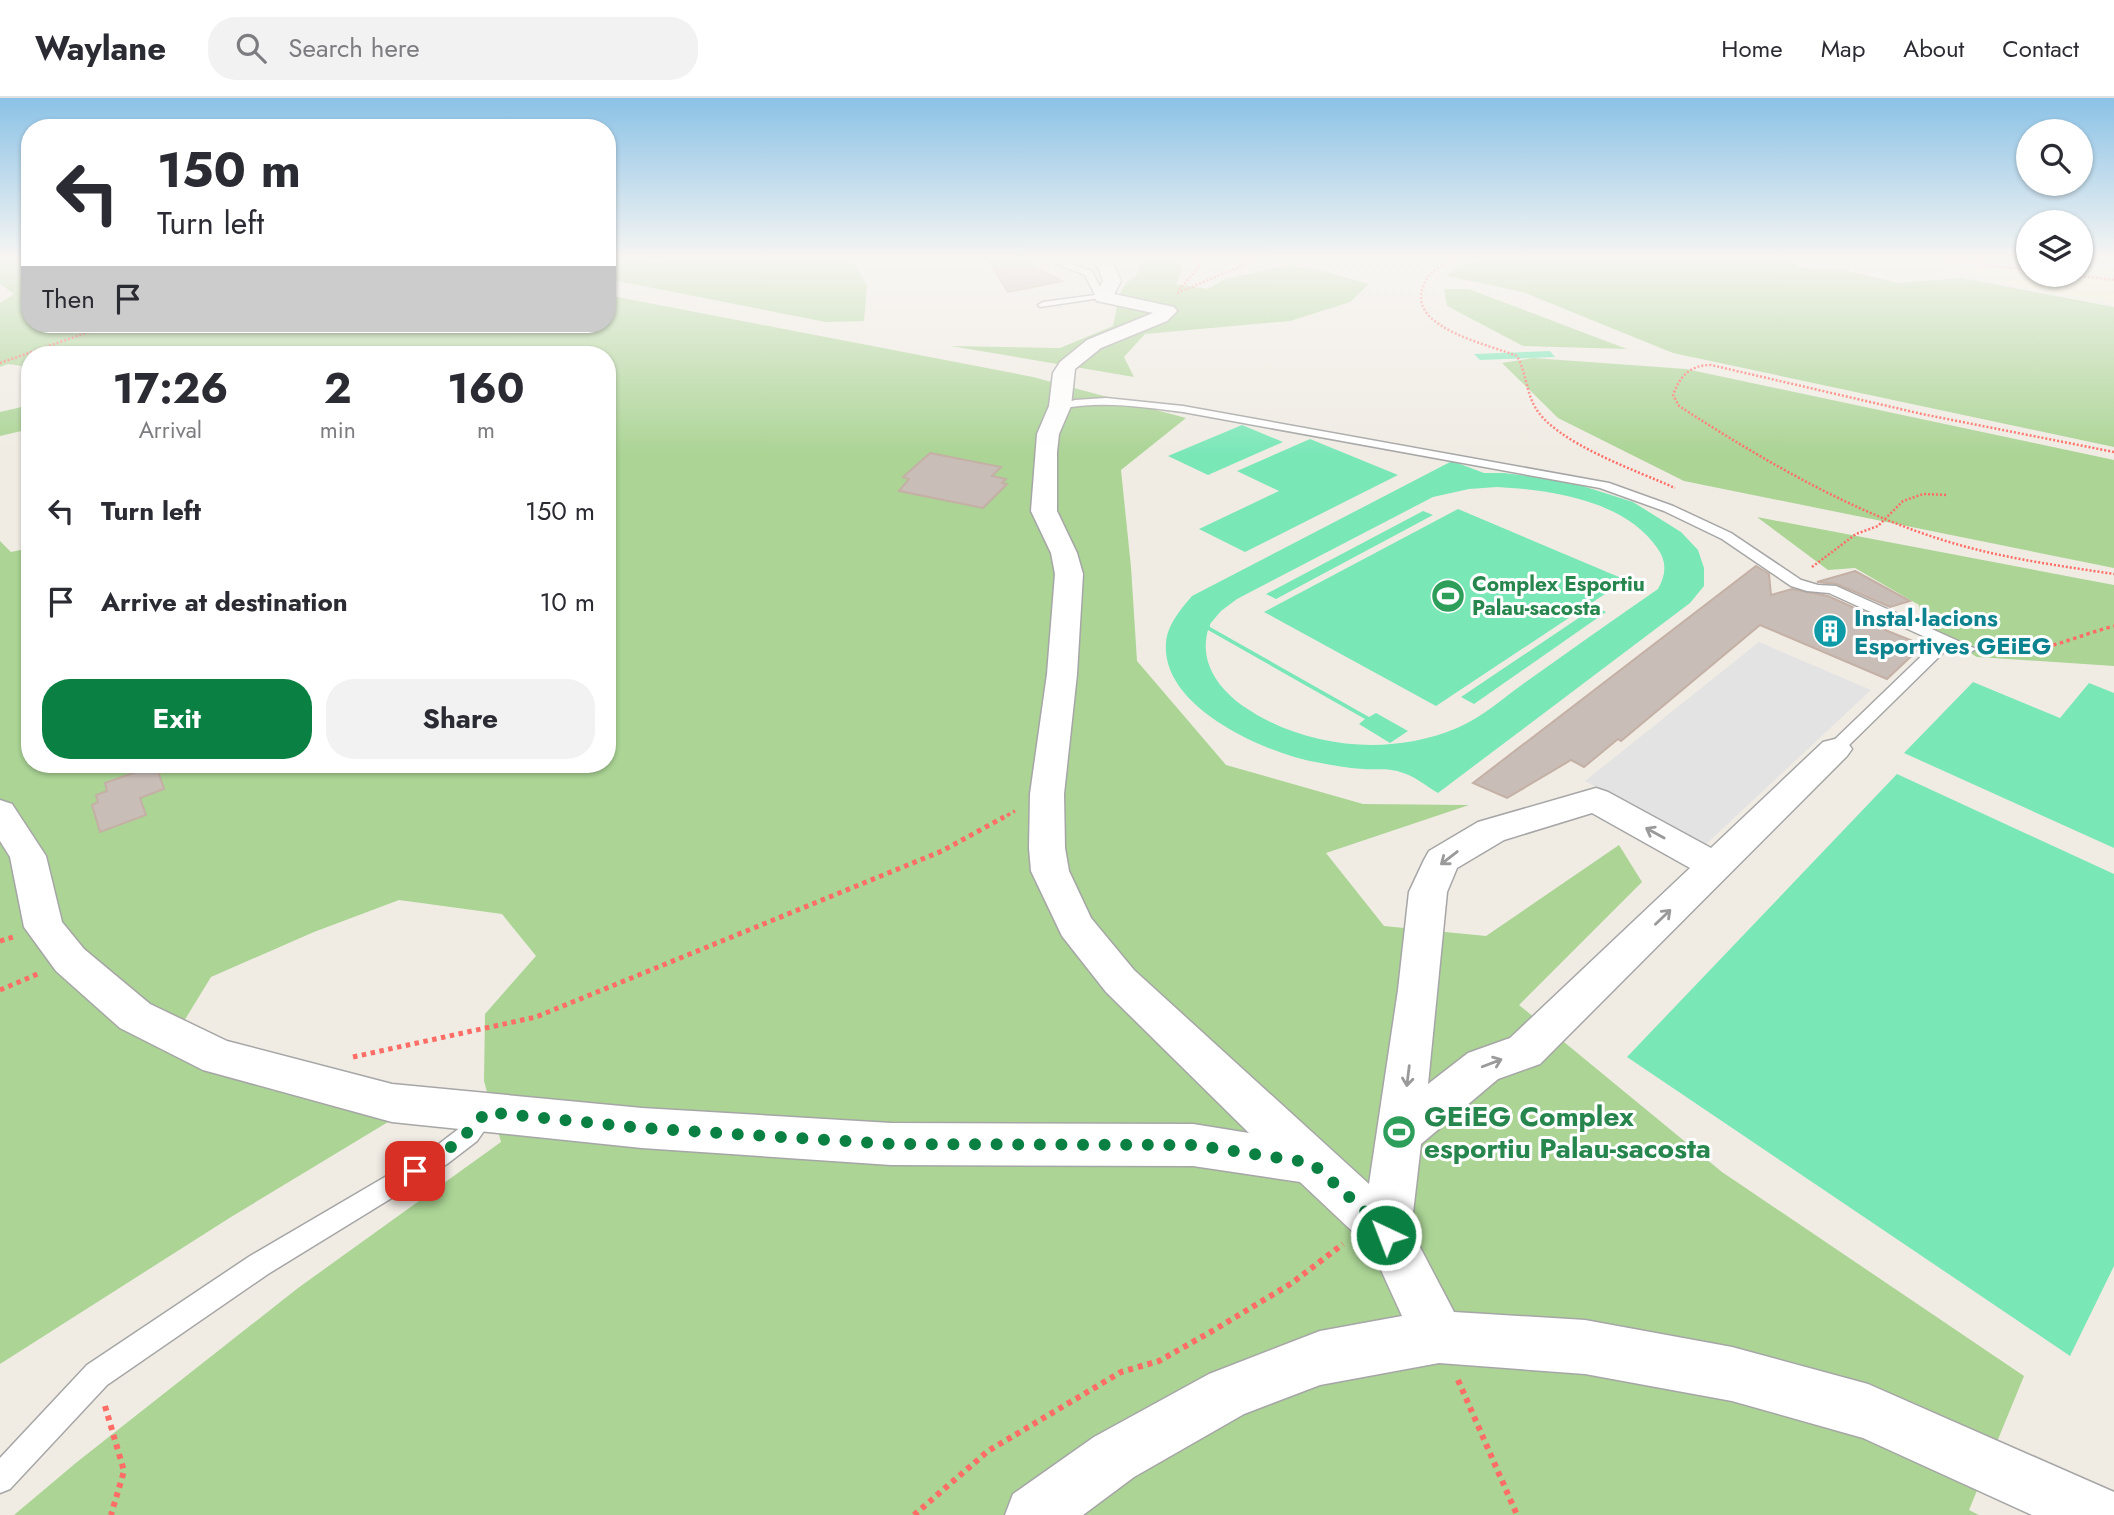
<!DOCTYPE html>
<meta charset="utf-8">
<style>
body{margin:0;font-family:Jost,sans-serif;background:#f2f2f3;color:#2b2b33;height:100vh;display:flex;flex-direction:column;font-size:26px;white-space:nowrap}
*{box-sizing:border-box;margin:0}
p{font-size:23px;color:#7c7c81}
.icon{flex:none;width:38px;height:38px;fill:none;stroke:currentColor;stroke-width:2;stroke-linecap:round;stroke-linejoin:round}
.map{position:relative;flex:1;overflow:hidden}
.details{position:absolute;left:21px;top:248px;width:595px;height:427px;display:flex;flex-direction:column;background:#fff;border-radius:28px;box-shadow:0 2px 5px #0004}
.details>*{flex:none}
.guide{position:absolute;left:21px;top:21px;width:595px;height:214px;border-radius:28px;box-shadow:0 2px 5px #0004;background:#fff;color:#2b2b33;overflow:hidden}
.fabs{position:absolute;left:2016px;top:21px;display:grid;gap:14px}
.fabs a{display:grid;place-items:center;width:77px;height:77px;border-radius:50%;background:#fff;box-shadow:0 2px 5px #0004;font-size:35px}
.pin{position:absolute;display:grid;place-items:center;width:60px;height:60px;color:#fff;margin:-30px;border-radius:14px;box-shadow:0 4px 10px #0006}
.me{position:absolute;width:77px;margin:-38px;rotate:317deg;stroke-linejoin:round;filter:drop-shadow(0 0 5px #0008)}
.turn{display:flex;align-items:center;gap:24px;height:147px;padding:0 21px;font-size:32px}
.turn .icon{width:91px;height:91px;stroke-width:2.5}
.turn b{display:block;font-size:49px;line-height:60px}
.then{display:flex;align-items:center;height:66px;padding:0 21px;background:#0003;gap:14px;font-size:26px}
.eta{display:flex;justify-content:space-evenly;align-items:center;height:119px;text-align:center}
.eta b{font-size:42px;font-weight:700;line-height:49px}
.cta{display:flex;gap:14px;margin-top:auto;padding:14px 21px}
.cta a{flex:1;height:80px;border-radius:28px;background:#0b8043;color:#fff;font-size:28px;font-weight:700;line-height:80px;text-align:center}
.cta a+a{background:#f2f2f3;color:#2b2b33}
ul{padding:0;list-style:none}
li{display:flex;align-items:center;gap:21px;height:91px;padding:0 21px}
li div{flex:1}
li b{display:block;font-size:26px}
li em{font-style:normal}
header{display:flex;align-items:center;gap:42px;box-sizing:border-box;height:98px;padding:0 35px;background:#fff;border-bottom:2px solid #e1e1e2}
header strong{font-size:33px}
nav{display:flex;gap:38px;margin-inline-start:auto;font-size:24px}
.search{width:490px;height:63px;background:#f2f2f3;display:flex;align-items:center;gap:18px;box-sizing:border-box;padding:0 24px;border-radius:28px;color:#7c7c81;font-size:26px}
.map>svg:first-child{display:block}
.farmland{fill:#f0f1cd}
.forest{fill:#abd495}
.pitch{fill:#7ae7b7;fill-rule:evenodd}
.parking{fill:#e3e3e3}
.building{fill:#c9bdb7;stroke:#c4b0a5;stroke-width:2}
.lines{fill:none;stroke-linecap:round;stroke-linejoin:round}
.lane-casing{stroke:#a6a6a6;stroke-width:3}
.street-casing{stroke:#a6a6a6;stroke-width:3}
.path-far3{stroke:#ff6d66;stroke-width:2.5;stroke-dasharray:2 2;stroke-linecap:butt}
.path-far2{stroke:#ff6d66;stroke-width:3.5;stroke-dasharray:3.5 3.5;stroke-linecap:butt}
.path-far1{stroke:#ff6d66;stroke-width:5;stroke-dasharray:4.5 4.5;stroke-linecap:butt}
.path{stroke:#ff6d66;stroke-width:6;stroke-dasharray:5 5;stroke-linecap:butt}
.lane{fill:#fff;fill-rule:evenodd}
.street{fill:#fff;fill-rule:evenodd}
.oneway{stroke:#9a9a9a}
.route{stroke:#0b8043;stroke-width:12;stroke-dasharray:0 21.6}
.labels{text-anchor:middle;dominant-baseline:central;stroke-width:6;stroke-linejoin:round;paint-order:stroke}
.far-leisure-label{font-size:21px;font-weight:bold;fill:#27864d;stroke:#fff;text-anchor:start}
.culture-label{font-size:24px;font-weight:bold;fill:#0d838f;stroke:#fff;text-anchor:start}
.near-leisure-label{font-size:28px;font-weight:bold;fill:#27864d;stroke:#fff;text-anchor:start}
</style>
<header>
<strong>Waylane</strong>
<div class="search"><svg class="icon" aria-label="search" viewBox="0 0 24 24"><circle cx="10" cy="10" r="6"/><path d="M15 15l6 6"/></svg>Search here</div>
<nav><a>Home</a><a>Map</a><a>About</a><a>Contact</a></nav>
</header>
<div class="map">
<svg width="2114" height="1417" viewBox="0 0 2114 1417">
<rect width="100%" height="100%" fill="#f0ece4"/>
<g class="farmland">
<path d="M1901,159L2028,173V177H2058L2114,183V205L2027,190Z"/>
<path d="M2081,159H2114V177L2081,173Z"/>
</g>
<g class="forest">
<path d="M0,159H30V226H607V197L1033,279L1186,320L1121,372L1131,469L1137,563L1226,667L1363,706L1469,707L1326,755L1384,828L1486,838L1619,747L1642,784L1519,907L1722,1074L2024,1278L1969,1412L1979,1417H14L77,1364L298,1190L501,1044L484,983L485,916L536,858L502,816L399,802L314,834L211,879L170,946L271,992L398,1018L231,1119L0,1266V443L11,454L30,450V667H607V257H30V269L8,266L0,269V205L14,196L0,186Z"/>
<path d="M607,159L654,163L702,159H851L867,188L864,223L826,224L607,181Z"/>
<path d="M1154,159H1175L1183,171L1176,186L1208,191L1225,181L1289,167L1324,173L1369,186L1350,204L1290,223L1145,236L1124,259L1134,279L951,248L1060,250L1113,228L1120,195L1126,185L1136,178L1142,161Z"/>
<path d="M1489,159H1789L1800,170L1844,172L1899,185L1961,180L2114,209V349L1673,255L1523,194L1447,178L1459,168Z"/>
<path d="M1444,191H1469L1627,251L1523,248L1447,208Z"/>
<path d="M1533,260L1686,271L2114,362V470L1684,383L1558,320L1502,265Z"/>
<path d="M30,307V331L0,338V314Z"/>
<path d="M1757,419L2114,487V568L1977,559L1922,527L1919,507L1855,470L1828,472Z"/>
</g>
<g class="pitch">
<path d="M1550,253L1555,259L1480,262L1474,256Z"/>
<path d="M1242,327L1283,344L1208,377L1168,358Z"/>
<path d="M1310,341L1398,377L1245,454L1199,431L1279,393L1237,373Z"/>
<path d="M1452,363L1484,375H1504L1567,383L1633,404L1681,434L1698,452L1704,470V488L1690,505L1438,695C1426,688 1413,677 1400,674C1389,670 1374,672 1363,671C1345,670 1327,666 1310,663C1260,652 1161,608 1166,545C1167,527 1181,511 1192,498ZM1497,389C1550,392 1625,402 1658,451C1667,464 1666,477 1658,491C1613,522 1568,554 1523,586C1502,601 1481,620 1457,630C1389,659 1304,650 1243,608C1218,590 1199,564 1208,532L1365,621L1359,626L1390,645L1408,633L1376,615L1369,619L1210,529V526L1221,513L1237,501L1433,399L1469,391Z"/>
<path d="M1458,411L1626,482L1436,608L1264,514Z"/>
<path d="M1423,413L1433,417L1276,501L1266,496Z"/>
<path d="M1595,509L1606,514L1474,606L1461,599Z"/>
<path d="M1973,584L2060,620L2089,585L2114,595V750L1904,655Z"/>
<path d="M1897,676L2114,776V1168L2070,1258L1627,959Z"/>
</g>
<path class="parking" d="M1759,544L1871,592L1704,748L1585,683Z"/>
<g class="building">
<path d="M986,159H1033L1031,167L1062,183L1008,194Z"/>
<path d="M930,355L1001,369L992,378L1006,381L1002,385L1007,386L983,410L899,393L909,381L903,379Z"/>
<path d="M1756,468L1769,476L1771,497L1792,491L1828,498L1868,516L1855,520L1923,547L1887,581L1760,527L1621,643L1618,641L1584,669L1571,662L1507,700L1473,685Z"/>
<path d="M1855,473L1910,503L1890,509L1837,486L1817,484Z"/>
<path d="M156,667L164,691L140,700L146,717L100,734L92,707L98,704L96,697L107,693L105,685Z"/>
</g>
<g class="lines">
<g class="lane-casing">
<g id="lane">
<path d="M1039,159H1050L1092,173L1103,195L1107,199L1040,209L1038,207L1043,204L1095,197L1085,177Z"/>
<path d="M1106,300L1183,308L1609,385L1673,408L1731,435L1801,482L1818,487L1836,488L1976,551L1969,555L1949,549L1841,655H1829L1827,651L1829,647L1936,544L1829,495L1807,493L1791,488L1722,441L1664,413L1600,390L1183,314C1141,309 1102,302 1060,311L1055,308L1075,302Z"/>
<path d="M486,1004L494,1007L497,1014L477,1043L447,1066L268,1176L107,1287L10,1391L0,1395V1360L87,1267L250,1158L431,1052L461,1029L478,1007Z"/>
</g>
</g>
<g class="street-casing">
<path id="street" d="M1088,159H1105L1115,169L1121,183L1114,196L1174,209L1177,213L1167,223L1101,250L1075,271L1071,308L1059,336L1057,354V413L1077,455L1083,476L1077,576L1064,696L1065,750L1069,773L1091,820L1134,872L1369,1086L1398,892L1409,794L1424,762L1429,753L1478,724L1596,690L1608,694L1711,750L1823,644L1835,641L1847,644L1852,651L1847,658L1540,966L1498,981L1421,1046L1411,1132L1454,1214L1585,1222L1732,1249L1868,1286L2114,1394V1417H2032L1863,1340L1732,1303L1585,1276L1439,1265L1320,1287L1244,1316L1134,1379L1083,1417H1005L1013,1396L1094,1339L1209,1276L1320,1233L1402,1218L1381,1172L1353,1134L1300,1084L1193,1068L891,1067L642,1050L392,1024L203,972L120,930L56,873L24,829L10,759L0,743V702L12,706L46,758L62,824L84,851L150,906L227,943L392,986L642,1010L891,1025L1193,1026L1249,1035L1106,894L1062,838L1031,773L1029,750L1030,696L1047,576L1055,476L1051,455L1031,413L1037,336L1049,308L1053,275L1060,264L1087,242L1153,215L1097,203L1094,199L1103,183L1099,171ZM1592,715L1690,770L1510,940L1468,955L1428,986L1447,794L1457,770L1504,742Z"/>
</g>
<g class="path-far3">
<path d="M1473,159C1450,165 1429,166 1422,192C1411,231 1491,247 1517,258C1526,274 1526,293 1535,309C1555,345 1638,373 1675,390"/>
<path d="M1926,159L2028,172"/>
<path d="M2072,177L2114,182"/>
<path d="M1179,192L1200,168L1196,159"/>
<path d="M1177,195L1263,159"/>
<path d="M0,265L112,226"/>
<path d="M2114,354L1922,316L1711,267C1690,267 1680,278 1673,297L1679,308C1766,364 1856,417 1956,446C2008,461 2061,468 2114,476"/>
<path d="M1812,469L1856,436L1878,428L1903,403L1923,396L1948,397"/>
</g>
<g class="path-far2">
<path d="M1991,555C2035,559 2072,539 2114,528"/>
<path d="M1001,721L1015,713"/>
</g>
<g class="path-far1">
<path d="M0,843L13,839"/>
<path d="M0,892L40,875"/>
<path d="M353,959L536,919L942,753L1004,719"/>
</g>
<g class="path">
<path d="M1458,1282L1517,1417"/>
<path d="M105,1308L124,1373L111,1417"/>
<path d="M914,1417L988,1353L1121,1274L1159,1263L1214,1232L1292,1185L1343,1146"/>
</g>
<use href="#lane" class="lane"/>
<use href="#street" class="street"/>
</g>
<defs><path id="oneway-shaft" d="M-6 0H5M1.5-3L5.5 0L1.5 3" fill="none" stroke-width="1.6" stroke-linecap="round" stroke-linejoin="round" transform="scale(1.75)"/></defs>
<g class="oneway">
<use href="#oneway-shaft" transform="translate(1655 735) rotate(-151)"/>
<use href="#oneway-shaft" transform="translate(1449 760) rotate(142)"/>
<use href="#oneway-shaft" transform="translate(1663 819) rotate(-44)"/>
<use href="#oneway-shaft" transform="translate(1492 965) rotate(-21)"/>
<use href="#oneway-shaft" transform="translate(1408 978) rotate(97)"/>
</g>
<linearGradient id="sky" x2="0" y2="1"><stop stop-color="#8bc2e6"/><stop offset="0.45" stop-color="#f8f6f3"/><stop offset="1" stop-color="#f8f6f3" stop-opacity="0"/></linearGradient>
<rect width="2114" height="357" fill="url(#sky)"/>
<g class="lines">
<path class="route" d="M415,1073C443,1057 466,1039 486,1014L642,1030L891,1046L1194,1047L1312,1065L1370,1118L1386,1137"/>
</g>
<defs>
<g id="stadium-disc" transform="scale(1.75)"><circle r="9.5" fill="#2e9e5b" stroke="#fff"/><path d="M0-5a6.5 5 0 1 0 0 10a6.5 5 0 1 0 0-10ZM-3.5-1.8h7v3.6h-7Z" fill="#fff"/></g>
<g id="building-disc" transform="scale(1.75)"><circle r="9.5" fill="#0f9aa8" stroke="#fff"/><path d="M-4-6H4V6H1V3H-1V6H-4ZM-2.5-4.3h1.7v1.8h-1.7ZM.8-4.3h1.7v1.8H.8ZM-2.5-1h1.7V.8h-1.7ZM.8-1h1.7V.8H.8Z" fill="#fff"/></g>
</defs>
<g fill-rule="evenodd">
<use href="#stadium-disc" x="1448" y="498"/>
<use href="#building-disc" x="1830" y="533"/>
<use href="#stadium-disc" x="1399" y="1034"/>
</g>
<g class="labels">
<g class="far-leisure-label">
<text x="1472" y="486">Complex Esportiu<tspan x="1472" dy="24">Palau-sacosta</tspan></text>
</g>
<g class="culture-label">
<text x="1854" y="519">Instal·lacions<tspan x="1854" dy="28">Esportives GEiEG</tspan></text>
</g>
<g class="near-leisure-label">
<text x="1424" y="1018">GEiEG Complex<tspan x="1424" dy="32">esportiu Palau-sacosta</tspan></text>
</g>
</g>
</svg>
<div class="fabs">
<a><svg class="icon" aria-label="search" viewBox="0 0 24 24"><circle cx="10" cy="10" r="6"/><path d="M15 15l6 6"/></svg></a>
<a><svg class="icon" aria-label="layers" viewBox="0 0 24 24"><path d="M12 4l9 5-9 5-9-5zM3 14l9 5 9-5"/></svg></a>
</div>
<div class="pin" style="left:415px;top:1073px;background:#d93025"><svg class="icon" aria-label="arrive" viewBox="0 0 24 24"><path d="M6 21V4h12l-3 4 3 4H6"/></svg></div>
<svg class="me" style="left:1386px;top:1137px" viewBox="-20 -20 40 40"><circle r="17" fill="#0b8043" stroke="#fff" stroke-width="3"/><path d="M0-11L8 9 0 5-8 9z" fill="#fff"/></svg>
<div class="guide">
<div class="turn"><svg class="icon" aria-label="left" viewBox="0 0 24 24"><path d="M17 20v-9H6M10 6l-5 5 5 5"/></svg><div><b>150 m</b>Turn left</div></div>
<div class="then">Then<svg class="icon" aria-label="arrive" viewBox="0 0 24 24"><path d="M6 21V4h12l-3 4 3 4H6"/></svg></div>
</div>
<section class="details">
<div class="eta">
<div><b>17:26</b><p>Arrival</p></div>
<div><b>2</b><p>min</p></div>
<div><b>160</b><p>m</p></div>
</div>
<ul>
<li><svg class="icon" aria-label="left" viewBox="0 0 24 24"><path d="M17 20v-9H6M10 6l-5 5 5 5"/></svg><div><b>Turn left</b></div><em>150 m</em></li>
<li><svg class="icon" aria-label="arrive" viewBox="0 0 24 24"><path d="M6 21V4h12l-3 4 3 4H6"/></svg><div><b>Arrive at destination</b></div><em>10 m</em></li>
</ul>
<div class="cta"><a>Exit</a><a>Share</a></div>
</section>
</div>
